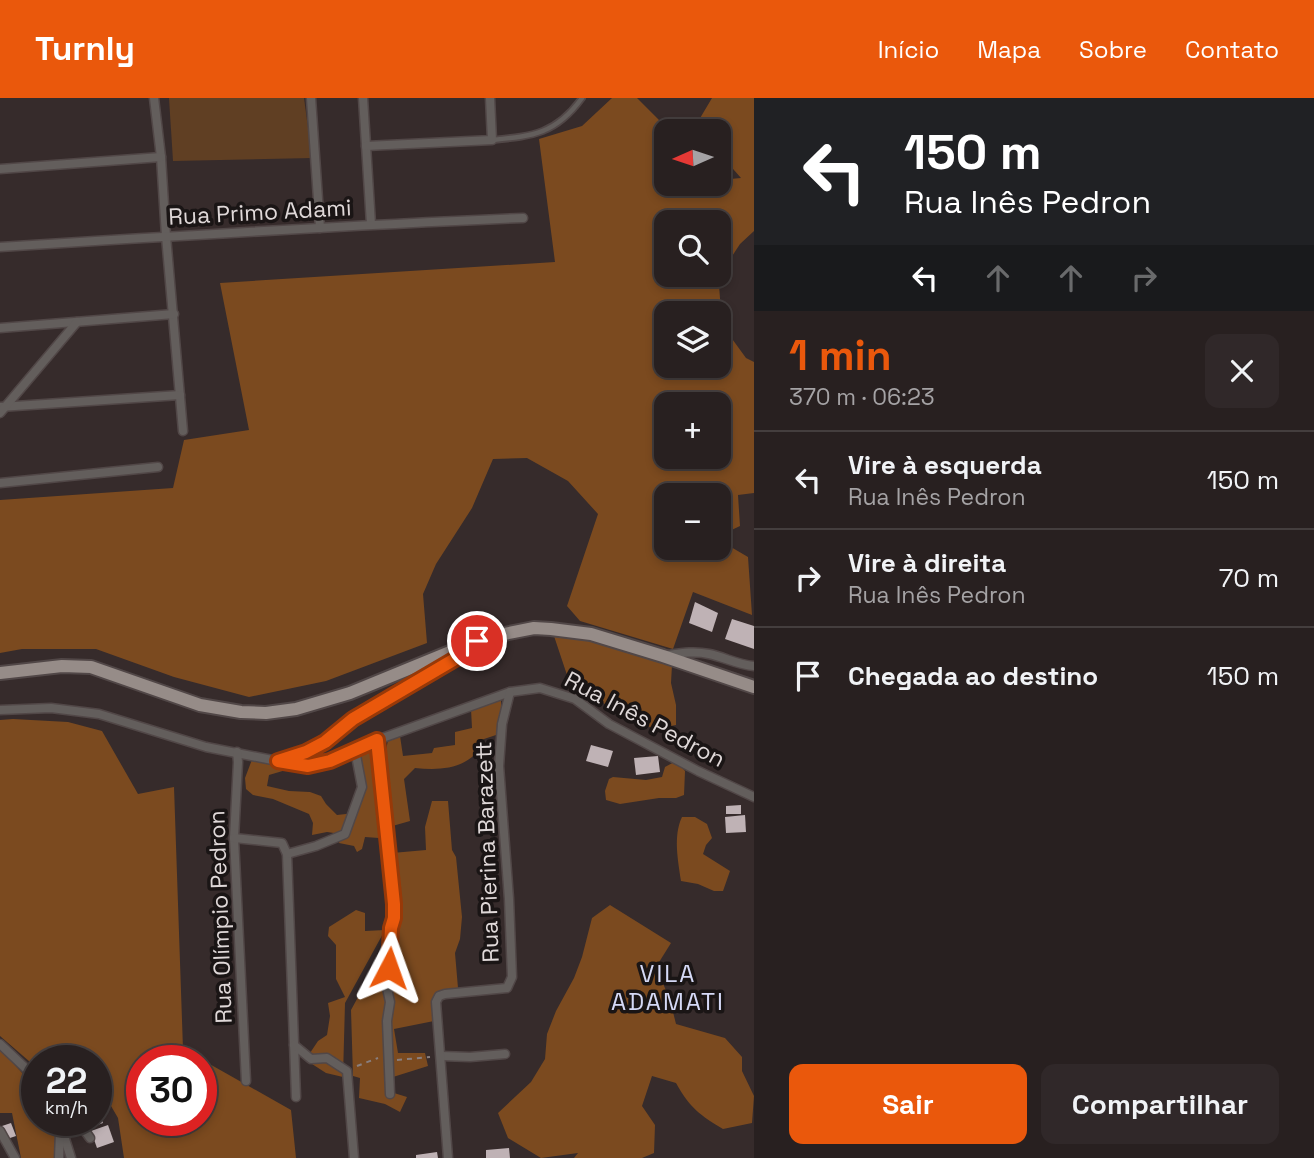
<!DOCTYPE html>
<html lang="pt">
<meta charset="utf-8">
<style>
body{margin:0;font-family:"Space Grotesk",sans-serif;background:#302829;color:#f1f3f6;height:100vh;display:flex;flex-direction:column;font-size:26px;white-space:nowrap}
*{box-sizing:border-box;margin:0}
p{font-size:23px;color:#a5a3a5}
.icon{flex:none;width:38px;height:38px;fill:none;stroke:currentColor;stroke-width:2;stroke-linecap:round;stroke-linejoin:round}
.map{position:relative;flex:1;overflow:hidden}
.side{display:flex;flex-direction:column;background:#282020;width:560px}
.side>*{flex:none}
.top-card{background:#202124;color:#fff;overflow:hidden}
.needle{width:46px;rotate:267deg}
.controls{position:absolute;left:654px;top:21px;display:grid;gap:14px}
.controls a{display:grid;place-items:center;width:77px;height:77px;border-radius:14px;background:#282020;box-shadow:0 4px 10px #0003,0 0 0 2px #443e3e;font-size:35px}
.speed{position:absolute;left:21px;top:947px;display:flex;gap:14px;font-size:35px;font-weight:700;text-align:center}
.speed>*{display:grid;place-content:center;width:91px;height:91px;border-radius:50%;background:#282020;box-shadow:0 4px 10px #0003,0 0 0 2px #443e3e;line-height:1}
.speed small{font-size:18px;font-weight:400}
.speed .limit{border:10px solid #d22;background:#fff;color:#111}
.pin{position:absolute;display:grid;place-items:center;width:60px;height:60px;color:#fff;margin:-30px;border:4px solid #fff;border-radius:50%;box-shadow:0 2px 7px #0007}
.me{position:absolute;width:77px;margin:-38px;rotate:4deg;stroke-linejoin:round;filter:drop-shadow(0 0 5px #0008)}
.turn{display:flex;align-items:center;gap:24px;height:147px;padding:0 35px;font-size:32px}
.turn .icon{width:91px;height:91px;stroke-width:2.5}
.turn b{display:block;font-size:49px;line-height:60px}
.lanes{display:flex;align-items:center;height:66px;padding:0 35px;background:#0003;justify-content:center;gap:35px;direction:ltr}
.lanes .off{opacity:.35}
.round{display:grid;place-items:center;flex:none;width:74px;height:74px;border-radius:14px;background:#302829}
.head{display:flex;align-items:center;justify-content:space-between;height:119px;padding:0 35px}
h1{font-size:42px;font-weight:700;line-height:52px;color:#ea580c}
.button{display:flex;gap:14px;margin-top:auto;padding:14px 35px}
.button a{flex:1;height:80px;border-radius:14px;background:#ea580c;color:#fff;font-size:28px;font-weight:700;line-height:80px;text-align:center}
.button a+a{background:#302829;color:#f1f3f6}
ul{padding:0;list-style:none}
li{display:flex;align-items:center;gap:21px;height:98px;padding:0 35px;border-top:2px solid #443e3e}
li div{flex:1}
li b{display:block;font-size:26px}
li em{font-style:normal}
header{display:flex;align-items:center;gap:42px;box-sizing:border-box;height:98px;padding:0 35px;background:#ea580c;color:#fff}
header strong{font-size:33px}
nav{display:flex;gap:38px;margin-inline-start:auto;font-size:24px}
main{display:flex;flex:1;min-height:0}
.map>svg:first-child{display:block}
.green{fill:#603f23}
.forest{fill:#7b4a1f;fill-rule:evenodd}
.building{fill:#bfb2b5}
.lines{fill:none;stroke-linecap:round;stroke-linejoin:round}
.lane-casing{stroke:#514747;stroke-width:8}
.street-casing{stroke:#514747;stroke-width:11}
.primary-casing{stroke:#514747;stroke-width:16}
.path{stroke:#897f7f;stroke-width:2;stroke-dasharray:5 5;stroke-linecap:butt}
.lane{stroke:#635e5c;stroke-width:4.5}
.street{stroke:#635e5c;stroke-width:8}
.primary{stroke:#968c88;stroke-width:12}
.route-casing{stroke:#983908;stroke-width:18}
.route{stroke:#ea580c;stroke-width:12}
.labels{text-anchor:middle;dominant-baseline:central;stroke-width:7;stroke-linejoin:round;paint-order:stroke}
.street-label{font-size:23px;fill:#dfd8d8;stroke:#1a1515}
.neighbourhood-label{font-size:24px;letter-spacing:2px;fill:#d5d9f6;stroke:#1a1515}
</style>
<header>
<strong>Turnly</strong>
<nav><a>Início</a><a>Mapa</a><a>Sobre</a><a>Contato</a></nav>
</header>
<main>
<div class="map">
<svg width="754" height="1060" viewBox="0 0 754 1060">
<rect width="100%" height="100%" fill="#362b2b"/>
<path class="green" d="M169,0H304L312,60L173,63Z"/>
<g class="forest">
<path d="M612,0H637L670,33H667V86H719V82L741,80L719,55V33H701L696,27L712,0H754V133L740,146L725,169L719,187L722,227L746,260L754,264V395L738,397L740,428L719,438V397H667V450H719V442L748,459L752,517L693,494L673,551L580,523L567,508L598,416L568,383L527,360L493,361L472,410L436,466L423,496L427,545L326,583L249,599L174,579L96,551H22L0,555V402L173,390L184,342L249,332L220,185L555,164L539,41L582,28ZM667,124H719V177H667ZM667,215H719V268H667ZM719,306V359H667V306Z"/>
<path d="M553,535L586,540L672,567L671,585L676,607V627L654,631L616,614L568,580Z"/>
<path d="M494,602H501V613L496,637L484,641C481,646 479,652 475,656C460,672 436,672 415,670L404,681L410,723L389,729L382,673L388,642L400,638L403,658L432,655L434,650L455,647V634L472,630L471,611Z"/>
<path d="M13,621L68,624L102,633L138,696L174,689L183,951L291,1012L296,1060H124L118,1020L100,989H96V962H37V970L0,938V622ZM142,962H201V1022H142Z"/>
<path d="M373,646L385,739C379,741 372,739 365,739L362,751L357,754L354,748L339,745L341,736L327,734L312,737L313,725L309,716L273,701L253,697L246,691L245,680L253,659L278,667L286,672L269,677L267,688L289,693L310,694L321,698L326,706L337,717L355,715L364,680L357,663L360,653Z"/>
<path d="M676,663L685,673L684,697L676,700H659L620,706L606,702L605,693L609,681L613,679L646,682L662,679L665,669Z"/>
<path d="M432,703H448L452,752L456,759L462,819L460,841L455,855L458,890L436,894L432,902L434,923L394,931L398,955H425L428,968L393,979L394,995L407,999L400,1014L385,1006L359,1000L360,980L353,978L351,912L400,822L392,755L426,752L425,729Z"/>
<path d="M682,719H695L707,726L712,740L706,747L703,756L730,773L723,793H714L698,786L681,783C678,762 673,738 682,719Z"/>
<path d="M610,807L671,845L656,869L670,902L676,926L725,940L742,959V973L754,998L752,1025L723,1031C701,1018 689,1009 676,985L652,978L642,1008L655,1027L654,1055L642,1060H574L578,1055L541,1060L508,1040L498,1015L531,984L545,961L547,936L556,913L574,880L582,859L592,820Z"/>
<path d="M356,812L365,815V833L385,832L345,905L343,979L326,975L312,966L310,955L318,943L327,937L330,918L328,905L345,899L336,881V847L328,838L329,829Z"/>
<path d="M0,951L36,990L24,1002L36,1023L51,1022L56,1030L55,1060H21L12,1015H0Z"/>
</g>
<g class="building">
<path d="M695,504L718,515L712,534L689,525Z"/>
<path d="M732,521L754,528V551L725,541Z"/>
<path d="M591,647L613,653L608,669L586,663Z"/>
<path d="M658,658L660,674L636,677L634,660Z"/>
<path d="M741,707V716H726V708Z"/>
<path d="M745,717L746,734L726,735L725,719Z"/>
<path d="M99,1013L103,1025L90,1030L87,1022H96V1014Z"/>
<path d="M11,1025L16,1038L7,1041L2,1028Z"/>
<path d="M108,1027L114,1044L97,1050L91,1033Z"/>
<path d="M509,1050L510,1060H486V1052Z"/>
<path d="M437,1054L438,1060H416V1057Z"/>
</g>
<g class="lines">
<g class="lane-casing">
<path id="lane" d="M492,42C533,38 556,36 582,0"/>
</g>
<g class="street-casing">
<g id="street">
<path d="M154,0L161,59L166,138L183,333"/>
<path d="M311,0L320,130"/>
<path d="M363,0L371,126"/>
<path d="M366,48L492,42L490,0"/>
<path d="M0,71L161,59"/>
<path d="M0,149C174,138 349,127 523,120"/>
<path d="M0,230L174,216"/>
<path d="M0,309L180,297"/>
<path d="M0,315L77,224"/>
<path d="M0,385L158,369"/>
<path d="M668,557C682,555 695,553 709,556C724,559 738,567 754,568"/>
<path d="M0,612L51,610L99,616L206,649L308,669L330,663L377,642L510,594L540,590L575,601L609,626L698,673L754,699"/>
<path d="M377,642L394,805V820L391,830L387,890L390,904L387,923L390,996"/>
<path d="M237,654L238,664L234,740L246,983"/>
<path d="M281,662L306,654L325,644L353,621L455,561L470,549"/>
<path d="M234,740L282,745L287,756L296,999"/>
<path d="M287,756L316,748L345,736L362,689L355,652"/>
<path d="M0,946L37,981"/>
<path d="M294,947L311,961L327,960L347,973L354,1060"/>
<path d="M441,958L470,959L505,956"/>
<path d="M59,1022L71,1060"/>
<path d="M77,1022L90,1040"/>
<path d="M0,1033L15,1060"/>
<path d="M59,1060L60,1034"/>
<path d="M448,1060L436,904L439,898L445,896L507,890L512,879L509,801L499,668L502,626L510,594"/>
</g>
</g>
<g class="primary-casing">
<path id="primary" d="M0,575L62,568L91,569L200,607L241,614L266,615L296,611L350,595L484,540L534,530L551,531L591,536L663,558L754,589"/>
</g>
<g class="path">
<path d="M397,962L430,959"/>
<path d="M357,968L378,960"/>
</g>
<use href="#lane" class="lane"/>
<use href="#street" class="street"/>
<use href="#primary" class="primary"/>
</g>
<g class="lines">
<g class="route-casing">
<path id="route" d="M389,870L391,830L394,820V806L377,642L330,663L308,668L278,663L306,654L325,644L353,621L455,561L477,543"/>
</g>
<use href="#route" class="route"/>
</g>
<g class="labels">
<g class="street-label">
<text transform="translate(260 114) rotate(-3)">Rua Primo Adami</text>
<text transform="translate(645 621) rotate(28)">Rua Inês Pedron</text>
<text transform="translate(487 754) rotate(-92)">Rua Pierina Barazett</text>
<text transform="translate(220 819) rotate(-92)">Rua Olímpio Pedron</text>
</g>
<g class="neighbourhood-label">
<text x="668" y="875">VILA<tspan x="668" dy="28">ADAMATI</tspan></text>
</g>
</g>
</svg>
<div class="controls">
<a><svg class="needle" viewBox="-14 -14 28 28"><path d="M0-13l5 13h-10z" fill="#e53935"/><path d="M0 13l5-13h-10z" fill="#a5a3a5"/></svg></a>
<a><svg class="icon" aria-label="search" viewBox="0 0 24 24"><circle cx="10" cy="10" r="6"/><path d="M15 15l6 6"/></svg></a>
<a><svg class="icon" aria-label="layers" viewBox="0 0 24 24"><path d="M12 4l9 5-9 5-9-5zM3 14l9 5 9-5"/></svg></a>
<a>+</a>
<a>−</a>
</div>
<div class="speed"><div>22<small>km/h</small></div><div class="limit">30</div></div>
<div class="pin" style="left:477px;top:543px;background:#d93025"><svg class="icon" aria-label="arrive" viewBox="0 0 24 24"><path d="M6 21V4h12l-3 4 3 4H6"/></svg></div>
<svg class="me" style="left:389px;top:870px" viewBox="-20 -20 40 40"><path d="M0-17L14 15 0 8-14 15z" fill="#ea580c" stroke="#fff" stroke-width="4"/></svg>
</div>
<section class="side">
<div class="top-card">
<div class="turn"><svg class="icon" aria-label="left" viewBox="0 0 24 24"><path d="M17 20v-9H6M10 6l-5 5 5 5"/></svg><div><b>150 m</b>Rua Inês Pedron</div></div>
<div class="lanes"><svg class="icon" aria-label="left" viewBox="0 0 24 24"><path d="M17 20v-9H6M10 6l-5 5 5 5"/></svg><svg class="icon off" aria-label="ahead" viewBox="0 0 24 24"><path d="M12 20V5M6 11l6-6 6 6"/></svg><svg class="icon off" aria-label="ahead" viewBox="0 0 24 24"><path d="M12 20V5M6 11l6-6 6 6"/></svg><svg class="icon off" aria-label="right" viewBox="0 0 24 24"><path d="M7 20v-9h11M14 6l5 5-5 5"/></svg></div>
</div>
<div class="head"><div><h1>1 min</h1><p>370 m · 06:23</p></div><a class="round"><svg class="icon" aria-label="close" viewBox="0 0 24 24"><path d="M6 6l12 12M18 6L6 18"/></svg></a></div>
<ul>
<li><svg class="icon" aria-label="left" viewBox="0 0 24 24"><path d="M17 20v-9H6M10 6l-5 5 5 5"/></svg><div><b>Vire à esquerda</b><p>Rua Inês Pedron</p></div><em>150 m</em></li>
<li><svg class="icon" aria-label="right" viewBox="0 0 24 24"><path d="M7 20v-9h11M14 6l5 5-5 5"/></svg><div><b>Vire à direita</b><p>Rua Inês Pedron</p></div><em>70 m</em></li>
<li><svg class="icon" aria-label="arrive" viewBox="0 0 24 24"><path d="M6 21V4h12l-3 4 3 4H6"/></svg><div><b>Chegada ao destino</b></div><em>150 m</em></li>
</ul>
<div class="button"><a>Sair</a><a>Compartilhar</a></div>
</section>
</main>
